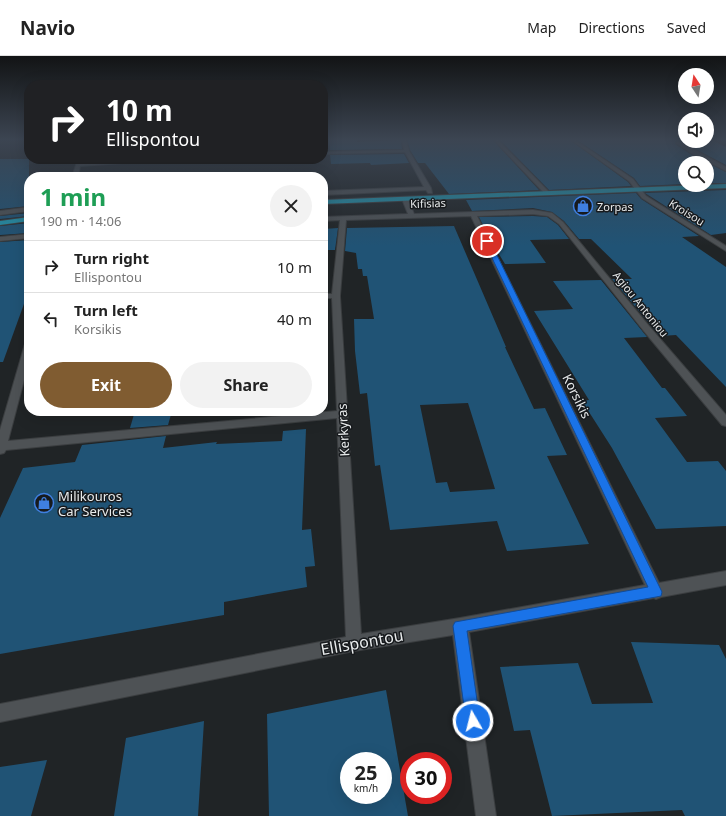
<!DOCTYPE html>
<meta charset="utf-8">
<style>
body{margin:0;font-family:"Noto Sans",sans-serif;background:#f2f2f2;color:#222;height:100vh;display:flex;flex-direction:column;font-size:15px;white-space:nowrap}
*{box-sizing:border-box;margin:0}
p{font-size:13px;color:#767676}
.icon{flex:none;width:22px;height:22px;fill:none;stroke:currentColor;stroke-width:2;stroke-linecap:round;stroke-linejoin:round}
.map{position:relative;flex:1;overflow:hidden}
.panel{position:absolute;left:24px;top:116px;width:304px;height:244px;display:flex;flex-direction:column;background:#fff;border-radius:16px;box-shadow:0 4px 16px #0002}
.panel>*{flex:none}
.banner{position:absolute;left:24px;top:24px;width:304px;height:84px;border-radius:16px;box-shadow:0 4px 16px #0002;background:#202124;color:#fff;overflow:hidden}
.needle{width:26px;rotate:348deg}
.fabs{position:absolute;left:678px;top:12px;display:grid;gap:8px}
.fabs a{display:grid;place-items:center;width:36px;height:36px;border-radius:50%;background:#fff;box-shadow:0 4px 16px #0002;font-size:20px}
.speed{position:absolute;left:340px;top:696px;display:flex;gap:8px;font-size:20px;font-weight:700;text-align:center}
.speed>*{display:grid;place-content:center;width:52px;height:52px;border-radius:50%;background:#fff;box-shadow:0 4px 16px #0002;line-height:1}
.speed small{font-size:10px;font-weight:400}
.speed .limit{border:6px solid #d22;background:#fff;color:#111}
.pin{position:absolute;display:grid;place-items:center;width:34px;height:34px;color:#fff;margin:-17px;border:2px solid #fff;border-radius:50%;box-shadow:0 1px 4px #0007}
.me{position:absolute;width:44px;margin:-22px;rotate:352deg;stroke-linejoin:round;filter:drop-shadow(0 0 3px #0008)}
.turn{display:flex;align-items:center;gap:14px;height:84px;padding:0 16px;font-size:18px}
.turn .icon{width:52px;height:52px;stroke-width:2.5}
.turn b{display:block;font-size:28px;line-height:34px}
.round{display:grid;place-items:center;flex:none;width:42px;height:42px;border-radius:21px;background:#f2f2f2}
.headline{display:flex;align-items:center;justify-content:space-between;height:68px;padding:0 16px}
h1{font-size:24px;font-weight:700;line-height:30px;color:#1e9e55}
.primary-button{display:flex;gap:8px;margin-top:auto;padding:8px 16px}
.primary-button a{flex:1;height:46px;border-radius:24px;background:#805c31;color:#fff;font-size:16px;font-weight:700;line-height:46px;text-align:center}
.primary-button a+a{background:#f2f2f2;color:#222}
ul{padding:0;list-style:none}
li{display:flex;align-items:center;gap:12px;height:52px;padding:0 16px;border-top:1px solid #e0e0e0}
li div{flex:1}
li b{display:block;font-size:15px}
li em{font-style:normal}
header{display:flex;align-items:center;gap:24px;box-sizing:border-box;height:56px;padding:0 20px;background:#fff;border-bottom:1px solid #e0e0e0}
header strong{font-size:19px}
nav{display:flex;gap:22px;margin-inline-start:auto;font-size:14px}
.map>svg:first-child{display:block}
.building{fill:#205375;fill-rule:evenodd}
.lines{fill:none;stroke-linecap:round;stroke-linejoin:round}
.minor-casing{stroke:#3b3e40;stroke-width:2}
.primary-casing{stroke:#3b3e40;stroke-width:2}
.minor{fill:#4e5255;fill-rule:evenodd}
.primary{fill:#2293ac;fill-rule:evenodd}
.route{fill:#1a73e8;stroke:#114b97}
.labels{text-anchor:middle;dominant-baseline:central;stroke-width:3;stroke-linejoin:round;paint-order:stroke}
.far-street-label{font-size:11px;fill:#e8ebec;stroke:#171a1d}
.far-poi-label{font-size:11px;fill:#e8ebec;stroke:#171a1d;text-anchor:start}
.street-label{font-size:13px;fill:#e8ebec;stroke:#171a1d}
.poi-label{font-size:13px;fill:#e8ebec;stroke:#171a1d;text-anchor:start}
.near-street-label{font-size:16px;fill:#e8ebec;stroke:#171a1d}
</style>
<header>
<strong>Navio</strong>
<nav><a>Map</a><a>Directions</a><a>Saved</a></nav>
</header>
<div class="map">
<svg width="726" height="760" viewBox="0 0 726 760">
<rect width="100%" height="100%" fill="#202426"/>
<g class="building">
<path d="M329,84H357V86L401,84L402,93L330,94Z"/>
<path d="M407,84H493L539,134L449,138L425,107H418L410,94Z"/>
<path d="M500,84H570L628,126L631,130L549,134Z"/>
<path d="M577,84H678L675,86V88L692,99L726,116V127H707V107H685V128L640,130L634,122Z"/>
<path d="M678,84H685V85H707V84H711L726,91V109Z"/>
<path d="M404,98L409,107L371,109L370,107L331,108L330,99Z"/>
<path d="M0,103H29V150L0,153Z"/>
<path d="M726,134V177L711,179L645,137Z"/>
<path d="M636,137L641,143L699,180L682,181L726,211V331L676,279L660,280L612,223H632L591,183H579L564,165L552,156L533,152L472,155L466,144Z"/>
<path d="M29,157V160L0,163V160Z"/>
<path d="M533,160L547,161L558,169L569,183L530,184L546,207L505,208L491,185L479,161Z"/>
<path d="M29,167V177L0,179V170Z"/>
<path d="M454,170L506,291H505L534,353L545,352L567,399L547,400L589,488L507,495L497,465L390,474L380,409L375,410L367,337L360,338L355,295L354,263H374L367,220H363L362,213H358L356,197L345,195L347,172ZM468,347L495,433L450,436L447,426L436,427L420,349Z"/>
<path d="M338,172L335,194H323V173Z"/>
<path d="M29,184V234L3,306H0V186Z"/>
<path d="M601,224L647,281L624,282L662,332H665L687,360L655,362L687,406L718,405L726,415V470L656,473L612,392L582,345L589,344L534,255L573,253L553,225Z"/>
<path d="M135,355H172L168,369L130,372Z"/>
<path d="M306,373L302,474L311,473L315,510L305,511L307,531L224,546V559L0,598V462L23,412L75,406L82,389L166,380L163,392L217,386L216,388L282,385L283,375Z"/>
<path d="M631,586L719,589L726,603V760H685L682,754L552,760L530,674L514,675L500,611L578,607L592,648L653,647Z"/>
<path d="M386,634L408,760H269L267,658ZM349,705H383V739H349Z"/>
<path d="M204,665L198,760H114L126,682Z"/>
<path d="M47,704L31,760H0V711Z"/>
</g>
<g class="lines">
<g class="minor-casing">
<g id="minor">
<path d="M402,84H406L409,95L431,132L432,137H428L426,134L323,139V135L424,131L405,96L323,98V96L404,94Z"/>
<path d="M494,84H498L550,137V139H546Z"/>
<path d="M571,84H575L633,123L646,140L726,190V195L642,142L629,125Z"/>
<path d="M678,85L726,111V115L693,98L676,87Z"/>
<path d="M78,103H82L81,107L166,103L164,104L80,110L78,121H72Z"/>
<path d="M405,141L408,143L414,158L533,154L552,157L563,166L649,270L726,359V370L722,369L643,274L559,168L548,160L533,158L477,160L659,527L726,515V529L661,541L656,543L654,542L469,576L496,760H476L453,579L354,595L0,666V648L346,581L337,362L6,394L4,397L0,398V374L25,288L29,285V305L8,385L337,355L332,242H323V238H332L340,164L323,165V161L408,158L402,143ZM471,160L645,529L460,562L361,578L340,240L346,164Z"/>
<path d="M29,151V155L0,159V155Z"/>
<path d="M29,178V182L0,185V181Z"/>
</g>
</g>
<g class="primary-casing">
<g id="primary">
<path d="M726,128V132L323,148V144Z"/>
<path d="M29,161V165L0,169V165Z"/>
</g>
</g>
<use href="#minor" class="minor"/>
<use href="#primary" class="primary"/>
</g>
<linearGradient id="sky" x2="0" y2="1"><stop stop-color="#121415"/><stop offset="0.44" stop-color="#3c4552"/><stop offset="1" stop-color="#3c4552" stop-opacity="0"/></linearGradient>
<rect width="726" height="190" fill="url(#sky)"/>
<path class="route" d="M485,184L490,185L662,536L661,540L656,541L467,575L480,665L478,670L473,672L468,670L466,665L453,570L455,566L648,531L484,185Z"/>
<defs>
<g id="shop-ring" transform="scale(1)"><circle r="9.5" fill="#171a1d" stroke="#3f7fe0" stroke-width="1.5"/><path d="M-5-2.5h2.3a2.7 3.5 0 0 1 5.4 0H5L5.5 6h-11ZM-1.5-2.5h3a1.5 2.3 0 0 0-3 0Z" fill="#3f7fe0"/></g>
</defs>
<g fill-rule="evenodd">
<use href="#shop-ring" x="583" y="150"/>
<use href="#shop-ring" x="44" y="447"/>
</g>
<g class="labels">
<g class="far-street-label">
<text transform="translate(428 147) rotate(-2)">Kifisias</text>
<text transform="translate(687 156) rotate(32)">Kroisou</text>
<text transform="translate(641 248) rotate(51)">Agiou Antoniou</text>
</g>
<g class="far-poi-label">
<text x="597" y="150">Zorpas</text>
</g>
<g class="street-label">
<text transform="translate(577 340) rotate(64)">Korsikis</text>
<text transform="translate(343 374) rotate(-93)">Kerkyras</text>
</g>
<g class="poi-label">
<text x="58" y="440">Milikouros<tspan x="58" dy="15">Car Services</tspan></text>
</g>
<g class="near-street-label">
<text transform="translate(362 586) rotate(-10)">Ellispontou</text>
</g>
</g>
</svg>
<div class="fabs">
<a><svg class="needle" viewBox="-14 -14 28 28"><path d="M0-13l5 13h-10z" fill="#e53935"/><path d="M0 13l5-13h-10z" fill="#767676"/></svg></a>
<a><svg class="icon" aria-label="sound" viewBox="0 0 24 24"><path d="M4 9h4l5-4v14l-5-4H4zM17 9q2 3 0 6"/></svg></a>
<a><svg class="icon" aria-label="search" viewBox="0 0 24 24"><circle cx="10" cy="10" r="6"/><path d="M15 15l6 6"/></svg></a>
</div>
<div class="speed"><div>25<small>km/h</small></div><div class="limit">30</div></div>
<div class="pin" style="left:487px;top:185px;background:#d93025"><svg class="icon" aria-label="arrive" viewBox="0 0 24 24"><path d="M6 21V4h12l-3 4 3 4H6"/></svg></div>
<svg class="me" style="left:473px;top:665px" viewBox="-20 -20 40 40"><circle r="17" fill="#1a73e8" stroke="#fff" stroke-width="3"/><path d="M0-11L8 9 0 5-8 9z" fill="#fff"/></svg>
<div class="banner">
<div class="turn"><svg class="icon" aria-label="right" viewBox="0 0 24 24"><path d="M7 20v-9h11M14 6l5 5-5 5"/></svg><div><b>10 m</b>Ellispontou</div></div>
</div>
<section class="panel">
<div class="headline"><div><h1>1 min</h1><p>190 m · 14:06</p></div><a class="round"><svg class="icon" aria-label="close" viewBox="0 0 24 24"><path d="M6 6l12 12M18 6L6 18"/></svg></a></div>
<ul>
<li><svg class="icon" aria-label="right" viewBox="0 0 24 24"><path d="M7 20v-9h11M14 6l5 5-5 5"/></svg><div><b>Turn right</b><p>Ellispontou</p></div><em>10 m</em></li>
<li><svg class="icon" aria-label="left" viewBox="0 0 24 24"><path d="M17 20v-9H6M10 6l-5 5 5 5"/></svg><div><b>Turn left</b><p>Korsikis</p></div><em>40 m</em></li>
</ul>
<div class="primary-button"><a>Exit</a><a>Share</a></div>
</section>
</div>
